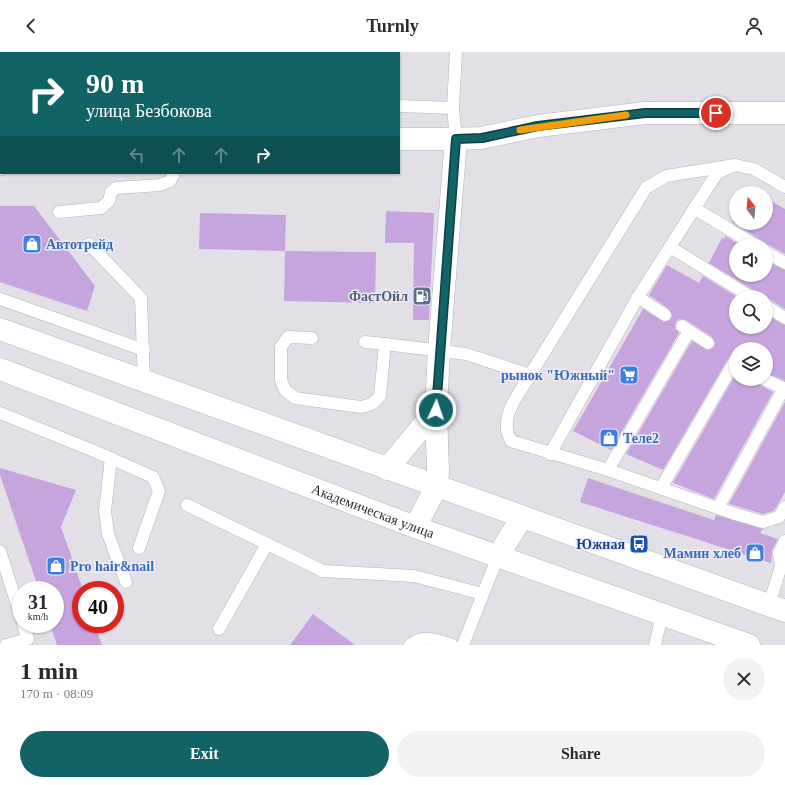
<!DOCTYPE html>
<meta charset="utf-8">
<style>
body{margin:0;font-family:"Times New Roman",serif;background:#f2f2f3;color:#2b2b33;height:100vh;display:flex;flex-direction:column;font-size:15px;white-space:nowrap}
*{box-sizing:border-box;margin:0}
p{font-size:13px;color:#7c7c81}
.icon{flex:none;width:22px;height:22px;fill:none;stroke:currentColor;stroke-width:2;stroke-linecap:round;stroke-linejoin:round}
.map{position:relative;height:593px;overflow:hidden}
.side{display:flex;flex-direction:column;background:#fff;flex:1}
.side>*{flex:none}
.banner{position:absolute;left:0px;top:0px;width:400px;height:122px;box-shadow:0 1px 3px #0004;background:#126366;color:#fff;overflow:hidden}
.needle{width:26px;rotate:344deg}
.controls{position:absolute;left:729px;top:134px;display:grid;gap:8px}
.controls a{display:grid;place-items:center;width:44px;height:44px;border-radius:50%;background:#fff;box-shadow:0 1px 3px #0004;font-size:20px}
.speed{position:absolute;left:12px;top:529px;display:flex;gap:8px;font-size:20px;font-weight:700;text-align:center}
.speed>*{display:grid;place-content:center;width:52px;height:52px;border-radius:50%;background:#fff;box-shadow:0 1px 3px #0004;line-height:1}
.speed small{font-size:10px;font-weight:400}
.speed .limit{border:6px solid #d22;background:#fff;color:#111}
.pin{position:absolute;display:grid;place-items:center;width:34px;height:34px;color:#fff;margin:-17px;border:2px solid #fff;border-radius:50%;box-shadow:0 1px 4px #0007}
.me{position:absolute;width:44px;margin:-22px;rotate:3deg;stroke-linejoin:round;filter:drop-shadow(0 0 3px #0008)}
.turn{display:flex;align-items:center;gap:14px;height:84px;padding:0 20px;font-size:18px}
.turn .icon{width:52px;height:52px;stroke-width:2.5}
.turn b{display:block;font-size:28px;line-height:34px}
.lanes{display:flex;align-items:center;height:38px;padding:0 20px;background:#0003;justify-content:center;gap:20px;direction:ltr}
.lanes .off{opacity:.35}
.round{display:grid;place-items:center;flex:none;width:42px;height:42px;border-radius:21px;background:#f2f2f3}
.head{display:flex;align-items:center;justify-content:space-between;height:68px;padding:0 20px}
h1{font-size:24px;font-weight:700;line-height:30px}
.button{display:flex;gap:8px;margin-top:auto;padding:8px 20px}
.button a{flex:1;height:46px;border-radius:24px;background:#126366;color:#fff;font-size:16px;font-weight:700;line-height:46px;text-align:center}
.button a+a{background:#f2f2f3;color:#2b2b33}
header{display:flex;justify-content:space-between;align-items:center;height:52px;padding:0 20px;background:#fff;font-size:18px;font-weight:700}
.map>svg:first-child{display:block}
.building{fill:#c6a4dd}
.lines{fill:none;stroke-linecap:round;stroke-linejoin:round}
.service-casing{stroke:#b6b2ba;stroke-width:13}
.minor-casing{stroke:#b6b2ba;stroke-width:23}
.tertiary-casing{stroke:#b6b2ba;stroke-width:23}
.secondary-casing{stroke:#b6b2ba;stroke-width:23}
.service{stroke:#fff;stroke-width:12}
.minor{stroke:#fff;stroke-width:22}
.tertiary{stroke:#fff;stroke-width:22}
.secondary{stroke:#fff;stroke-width:22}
.route-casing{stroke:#0c4042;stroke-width:10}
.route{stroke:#126366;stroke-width:7}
.slow{stroke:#f59e0b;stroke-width:7}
.labels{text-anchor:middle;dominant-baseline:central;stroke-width:3;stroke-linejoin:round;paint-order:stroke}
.shop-label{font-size:14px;font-weight:bold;fill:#366cbe;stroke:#f0ecf4;text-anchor:start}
.service-label{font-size:14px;font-weight:bold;fill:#4e5e75;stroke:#f0ecf4;text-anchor:end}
.street-label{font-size:14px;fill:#2b292c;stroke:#f0ecf4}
.transit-label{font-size:14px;font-weight:bold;fill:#164399;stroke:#f0ecf4;text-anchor:end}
</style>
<header><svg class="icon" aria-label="back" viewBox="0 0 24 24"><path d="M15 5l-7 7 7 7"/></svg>Turnly<svg class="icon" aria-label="person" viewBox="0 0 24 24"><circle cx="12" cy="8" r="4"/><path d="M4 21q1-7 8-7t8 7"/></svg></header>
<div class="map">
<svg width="785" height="593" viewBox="0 0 785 593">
<rect width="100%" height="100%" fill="#e3dfe7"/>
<g class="building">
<path d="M749,135L758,141H746Z"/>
<path d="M766,146L785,157V202L769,193H762L759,187L732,170L736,161V171H766Z"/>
<path d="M0,154H34L95,234L87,259L0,230Z"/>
<path d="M386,159L434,161L429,268H413L414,191H385Z"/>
<path d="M200,161L286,163L285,199L199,197Z"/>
<path d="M725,184L741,193H736V223H766V209L785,218V257L766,245H758L755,239L709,211L722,186L724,187Z"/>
<path d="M285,199L376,200L375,251L284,249Z"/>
<path d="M667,213L699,231L703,224L737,245L736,275H766V263L785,273V329L766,321V297H736V302L729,305L663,418L626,402L692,289L707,298L714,295L715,291L712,285L686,268L679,267L676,270L675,277L679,281L611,398L573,379L643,257L664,270L671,267L672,263L669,257L649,243Z"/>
<path d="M736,322V327H759L760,333L773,340L714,447L673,431Z"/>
<path d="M785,350V440L774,459L763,462L729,452Z"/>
<path d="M0,416L76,438L61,475L81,532V572H94L102,593H57L50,572H55V538H39L0,423Z"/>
<path d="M588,426L714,468L716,463L763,477L760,481L778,487L772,498L771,511L580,450Z"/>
<path d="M313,562L355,593H290Z"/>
</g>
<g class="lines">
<g class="service-casing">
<g id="service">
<path d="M263,1V0"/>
<path d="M288,1V0"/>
<path d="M399,54L453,56"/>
<path d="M456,87L453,56L456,0"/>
<path d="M694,156L755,193"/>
<path d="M59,160L101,156L109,149L111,140L116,136L160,133L170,129L174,121"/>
<path d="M89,192L141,246L144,330"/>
<path d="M670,195L751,245"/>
<path d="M766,200L785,211"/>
<path d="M638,245L717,121L735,113L754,117L785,135"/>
<path d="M0,247L144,298"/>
<path d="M766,254L785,266"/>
<path d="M682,274L708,291"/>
<path d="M312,286L288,285L281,295V328L285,338L295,346L361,355L372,352L380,344L385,292L365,290"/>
<path d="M385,292L466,302L530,323C518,344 498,365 511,389L608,418L735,462L763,470L779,465L785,455"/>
<path d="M530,323L646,136L666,124L735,113"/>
<path d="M766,328L785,337"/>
<path d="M0,361L94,399L153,425L159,439L139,496"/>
<path d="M550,402L638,245L665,263"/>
<path d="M111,406L105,459L108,482L126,530"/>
<path d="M608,418L689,279"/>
<path d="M661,436L735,309"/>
<path d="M187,453L323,519L414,524L483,542"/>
<path d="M718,456L784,336"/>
<path d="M0,499L21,565"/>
<path d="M769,553L781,514L779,501L785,489"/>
<path d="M219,577L267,492"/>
<path d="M6,593L28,587L23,572"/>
<path d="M410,593C424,582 436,588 452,593"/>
<path d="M463,593L498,504"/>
<path d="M655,593L662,563"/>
</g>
</g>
<g class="minor-casing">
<g id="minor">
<path d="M399,87H456"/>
<path d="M0,112L1,111"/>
</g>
</g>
<g class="tertiary-casing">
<g id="tertiary">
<path d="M387,417L436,358"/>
<path d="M415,475L437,434L438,419L436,358L439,298L456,87L481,86L538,74L645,61H785"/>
</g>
</g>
<g class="secondary-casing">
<g id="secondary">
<path d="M0,277L785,559"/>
<path id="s1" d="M0,317L415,475L749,593"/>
<path d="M498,504L522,465"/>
</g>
</g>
<use href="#service" class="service"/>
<use href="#minor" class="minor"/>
<use href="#tertiary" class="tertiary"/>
<use href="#secondary" class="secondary"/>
</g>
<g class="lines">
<g class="route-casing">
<path id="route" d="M436,358L456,87L482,86L538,74L645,61H716"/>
</g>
<use href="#route" class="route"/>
<path class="slow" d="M520,78L626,63"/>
</g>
<defs>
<g id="shop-square" transform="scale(1)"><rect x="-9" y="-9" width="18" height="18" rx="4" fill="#3f7fe0" stroke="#f0ecf4"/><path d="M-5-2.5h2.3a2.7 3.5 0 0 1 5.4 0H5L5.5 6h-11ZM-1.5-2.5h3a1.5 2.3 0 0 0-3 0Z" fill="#fff"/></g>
<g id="fuel-square" transform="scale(1)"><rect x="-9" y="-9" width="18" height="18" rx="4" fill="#5c6f8a" stroke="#f0ecf4"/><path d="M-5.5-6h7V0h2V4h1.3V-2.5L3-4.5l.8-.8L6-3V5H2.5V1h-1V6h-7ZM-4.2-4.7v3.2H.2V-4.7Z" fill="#fff"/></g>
<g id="supermarket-square" transform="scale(1)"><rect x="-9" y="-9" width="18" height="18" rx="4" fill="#3f7fe0" stroke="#f0ecf4"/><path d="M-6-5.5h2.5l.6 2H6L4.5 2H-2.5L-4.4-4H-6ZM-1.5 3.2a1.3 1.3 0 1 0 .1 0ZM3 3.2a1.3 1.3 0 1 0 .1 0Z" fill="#fff"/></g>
<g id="bus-square" transform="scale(1)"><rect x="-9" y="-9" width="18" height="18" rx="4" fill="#1a4fb4" stroke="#f0ecf4"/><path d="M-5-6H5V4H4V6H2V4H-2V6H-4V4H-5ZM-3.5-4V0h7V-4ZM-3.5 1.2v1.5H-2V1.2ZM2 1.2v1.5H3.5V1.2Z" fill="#fff"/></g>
</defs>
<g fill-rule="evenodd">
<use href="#shop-square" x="32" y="192"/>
<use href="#fuel-square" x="422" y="244"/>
<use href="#supermarket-square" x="629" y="323"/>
<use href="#shop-square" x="609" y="386"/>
<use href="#bus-square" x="639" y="492"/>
<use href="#shop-square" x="755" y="501"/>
<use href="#shop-square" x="56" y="514"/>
</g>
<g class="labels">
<g class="shop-label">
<text x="46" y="192">Автотрейд</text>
<text x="615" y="323" text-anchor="end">рынок "Южный"</text>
<text x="623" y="386">Теле2</text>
<text x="741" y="501" text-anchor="end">Мамин хлеб</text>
<text x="70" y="514">Pro hair&amp;nail</text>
</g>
<g class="service-label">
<text x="408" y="244">ФастОйл</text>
</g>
<g class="street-label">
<text stroke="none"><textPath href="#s1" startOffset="399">Академическая улица</textPath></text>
</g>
<g class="transit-label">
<text x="625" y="492">Южная</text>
</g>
</g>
</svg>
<div class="controls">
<a><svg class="needle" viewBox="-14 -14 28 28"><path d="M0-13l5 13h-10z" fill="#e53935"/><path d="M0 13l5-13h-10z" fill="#7c7c81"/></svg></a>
<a><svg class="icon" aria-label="sound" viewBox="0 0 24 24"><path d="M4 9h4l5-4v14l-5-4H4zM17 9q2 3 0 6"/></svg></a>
<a><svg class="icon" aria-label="search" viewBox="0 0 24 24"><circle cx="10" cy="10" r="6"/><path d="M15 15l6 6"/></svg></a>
<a><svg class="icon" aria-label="layers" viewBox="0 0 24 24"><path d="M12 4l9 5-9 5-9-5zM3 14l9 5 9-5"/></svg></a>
</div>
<div class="speed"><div>31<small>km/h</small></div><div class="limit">40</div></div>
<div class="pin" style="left:716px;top:61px;background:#d93025"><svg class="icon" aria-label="arrive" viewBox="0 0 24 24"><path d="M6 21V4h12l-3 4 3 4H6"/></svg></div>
<svg class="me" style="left:436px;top:358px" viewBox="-20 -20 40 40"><circle r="17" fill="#126366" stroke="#fff" stroke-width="3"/><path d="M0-11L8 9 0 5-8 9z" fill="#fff"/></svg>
<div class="banner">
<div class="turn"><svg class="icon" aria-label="right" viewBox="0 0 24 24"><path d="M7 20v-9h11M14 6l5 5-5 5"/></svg><div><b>90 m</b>улица Безбокова</div></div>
<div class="lanes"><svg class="icon off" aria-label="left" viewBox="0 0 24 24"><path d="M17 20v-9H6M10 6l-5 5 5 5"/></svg><svg class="icon off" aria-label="ahead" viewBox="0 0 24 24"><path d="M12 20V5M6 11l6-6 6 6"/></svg><svg class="icon off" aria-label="ahead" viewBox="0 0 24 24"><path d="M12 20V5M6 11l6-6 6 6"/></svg><svg class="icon" aria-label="right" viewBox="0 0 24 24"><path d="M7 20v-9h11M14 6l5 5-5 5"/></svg></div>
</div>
</div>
<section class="side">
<div class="head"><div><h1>1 min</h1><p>170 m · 08:09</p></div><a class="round"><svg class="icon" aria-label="close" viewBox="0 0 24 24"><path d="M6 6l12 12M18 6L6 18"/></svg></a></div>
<div class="button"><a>Exit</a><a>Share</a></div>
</section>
